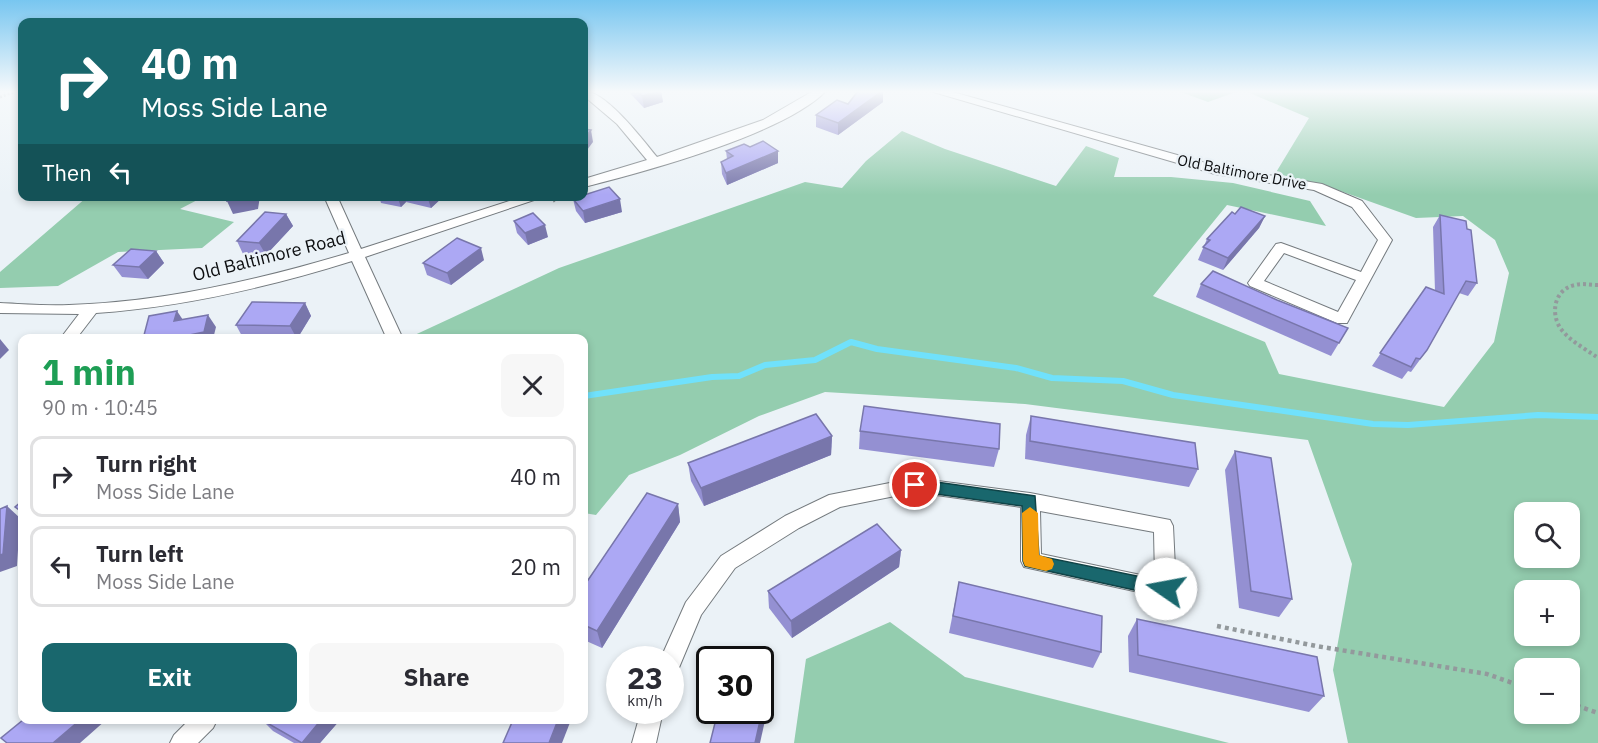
<!DOCTYPE html>
<meta charset="utf-8">
<style>
body{margin:0;font-family:"IBM Plex Sans",sans-serif;background:#f7f7f7;color:#2b2b33;height:100vh;display:flex;flex-direction:column;font-size:22px;white-space:nowrap}
*{box-sizing:border-box;margin:0}
p{font-size:20px;color:#7c7c81}
.icon{flex:none;width:33px;height:33px;fill:none;stroke:currentColor;stroke-width:2;stroke-linecap:round;stroke-linejoin:round}
.map{position:relative;flex:1;overflow:hidden}
.side{position:absolute;left:18px;top:334px;width:570px;height:390px;display:flex;flex-direction:column;background:#fff;border-radius:12px;box-shadow:0 3px 9px #0003}
.side>*{flex:none}
.banner{position:absolute;left:18px;top:18px;width:570px;height:183px;border-radius:12px;box-shadow:0 3px 9px #0003;background:#19676d;color:#fff;overflow:hidden}
.fabs{position:absolute;left:1514px;top:502px;display:grid;gap:12px}
.fabs a{display:grid;place-items:center;width:66px;height:66px;border-radius:12px;background:#fff;box-shadow:0 3px 9px #0003;font-size:30px}
.speed{position:absolute;left:606px;top:646px;display:flex;gap:12px;font-size:30px;font-weight:700;text-align:center}
.speed>*{display:grid;place-content:center;width:78px;height:78px;border-radius:50%;background:#fff;box-shadow:0 3px 9px #0003;line-height:1}
.speed small{font-size:15px;font-weight:400}
.speed .limit{border:3px solid #111;border-radius:9px;background:#fff;color:#111}
.pin{position:absolute;display:grid;place-items:center;width:51px;height:51px;color:#fff;margin:-26px;border:3px solid #fff;border-radius:50%;box-shadow:0 2px 6px #0007}
.me{position:absolute;width:66px;margin:-33px;rotate:282deg;stroke-linejoin:round;filter:drop-shadow(0 0 4px #0008)}
.turn{display:flex;align-items:center;gap:21px;height:126px;padding:0 24px;font-size:27px}
.turn .icon{width:78px;height:78px;stroke-width:2.5}
.turn b{display:block;font-size:42px;line-height:51px}
.then{display:flex;align-items:center;height:57px;padding:0 24px;background:#0003;gap:12px;font-size:22px}
.round{display:grid;place-items:center;flex:none;width:63px;height:63px;border-radius:12px;background:#f7f7f7}
.headline{display:flex;align-items:center;justify-content:space-between;height:102px;padding:0 24px}
h1{font-size:36px;font-weight:800;line-height:45px;color:#1e9e55}
.action{display:flex;gap:12px;margin-top:auto;padding:12px 24px}
.action a{flex:1;height:69px;border-radius:12px;background:#19676d;color:#fff;font-size:24px;font-weight:800;line-height:69px;text-align:center}
.action a+a{background:#f7f7f7;color:#2b2b33}
ul{padding:0;list-style:none}
li{display:flex;align-items:center;gap:18px;height:81px;margin:0 12px 9px;padding:0 12px;border:3px solid #e1e1e2;border-radius:12px}
li div{flex:1}
li b{display:block;font-size:22px}
li em{font-style:normal}
.map>svg:first-child{display:block}
.green{fill:#94cdaf;fill-rule:evenodd}
.lines{fill:none;stroke-linecap:round;stroke-linejoin:round}
.stream{stroke:#70e1fb;stroke-width:6}
.minor-casing{stroke:#747a7e;stroke-width:2}
.path-far2{stroke:#93999c;stroke-width:3;stroke-dasharray:2 2;stroke-linecap:butt}
.path-far1{stroke:#93999c;stroke-width:4;stroke-dasharray:3 3;stroke-linecap:butt}
.path{stroke:#93999c;stroke-width:4.5;stroke-dasharray:4 4;stroke-linecap:butt}
.minor{fill:#fff;fill-rule:evenodd}
.wall{fill:#9490d2}
.shaded-wall{fill:#7876ab}
.building{fill:#aca8f4;stroke:#7876ab;stroke-width:1.5}
.route{fill:#19676d;stroke:#104347;stroke-width:1.5}
.slow{fill:#f59e0b}
.labels{text-anchor:middle;dominant-baseline:central;stroke-width:5;stroke-linejoin:round;paint-order:stroke}
.far-street-label{font-size:15px;fill:#0c0e10;stroke:#ebf2f7}
.street-label{font-size:18px;fill:#0c0e10;stroke:#ebf2f7}
</style>
<div class="map">
<svg width="1598" height="743" viewBox="0 0 1598 743">
<rect width="100%" height="100%" fill="#ebf2f7"/>
<g class="green">
<path d="M1178,91H1239L1208,102Z"/>
<path d="M1245,91H1598V743H1348L1333,670L1352,564L1308,440L1025,404L825,392L759,416L680,455L629,475L596,515L584,513V339H406L559,268L697,220L805,182L842,188L866,161L902,131L945,149L1056,186L1086,146L1119,158L1114,177H1171L1233,183L1310,201L1326,226L1227,205L1153,296L1265,342L1279,374L1444,407L1494,342L1509,273L1495,240L1463,216L1416,218L1318,183L1272,179L1309,118ZM1524,513H1569V558H1524ZM1524,591H1569V636H1524ZM1524,669H1569V714H1524Z"/>
<path d="M87,197H203L180,209L234,222L202,248L118,252L58,286L0,288V272Z"/>
<path d="M890,622L965,677L1229,743H794L806,659Z"/>
</g>
<g class="lines">
<path class="stream" d="M584,396L712,377L739,376L765,365L815,360L851,342L877,349L1016,368L1052,378L1123,381L1173,395L1373,424L1408,425L1538,415L1598,417"/>
<g class="minor-casing">
<g id="minor">
<path d="M584,91C606,91 643,140 657,157L763,120L813,91H826C784,134 644,172 584,187V179L647,160L617,124L584,96Z"/>
<path d="M930,91H949L1220,167L1322,184L1362,201L1392,240L1347,323H1337L1250,286L1248,283L1276,244L1281,243L1361,272L1378,240L1352,207L1314,190L1215,174ZM1284,253L1356,280L1338,312L1264,281Z"/>
<path d="M324,196H337L361,249L525,196H546L365,257L403,339H387L352,261C269,287 183,307 96,313L76,339H60L79,314L0,313V303C23,304 46,306 69,305C164,302 258,280 349,253Z"/>
<path d="M915,478L1030,493L1170,520L1173,526L1176,589L1173,595L1166,598L1024,567L1021,561V507L915,492L840,507L799,528L735,568L701,615L678,670L670,673V660H660L686,602L721,556L785,516L829,495ZM1040,511L1154,532L1155,578L1041,554Z"/>
<path d="M641,711H663L656,743H632Z"/>
<path d="M189,720H217L213,728L198,743H170L174,735Z"/>
</g>
</g>
<g class="path-far2">
<path d="M0,97L16,91"/>
<path d="M553,201L567,196"/>
</g>
<path class="path-far1" d="M1598,285C1590,285 1582,283 1575,285C1554,289 1550,314 1561,329C1571,342 1586,349 1598,358"/>
<g class="path">
<path d="M1217,626L1316,646L1487,674L1524,687"/>
<path d="M1569,703L1598,713"/>
</g>
<use href="#minor" class="minor"/>
</g>
<g class="wall">
<path d="M628,91H661L663,102L644,108Z"/>
<path d="M883,102L838,135L816,127V115L848,104Z"/>
<path d="M750,147L778,163L727,185L722,174L721,162L727,159L726,151Z"/>
<path d="M379,196H444L431,208L406,202L401,207L381,203Z"/>
<path d="M573,199L622,212L585,223L576,211Z"/>
<path d="M286,214L293,226L266,255L243,254L237,241Z"/>
<path d="M1235,214L1265,216L1259,228L1223,270L1198,260L1207,239Z"/>
<path d="M1440,215L1467,229L1477,283L1468,296L1459,293L1427,350L1411,372L1408,371L1402,379L1372,366L1426,287L1435,291L1433,227Z"/>
<path d="M514,221L548,237L528,245L517,233Z"/>
<path d="M156,251L164,263L148,279L122,277L113,265Z"/>
<path d="M484,260L451,285L427,275L423,263Z"/>
<path d="M1201,284L1277,300L1348,328L1331,356L1196,297Z"/>
<path d="M305,303L311,316L297,339L243,338L236,325Z"/>
<path d="M1031,416L1198,469L1189,487L1025,459L1026,435Z"/>
<path d="M860,431L999,449L994,467L859,449Z"/>
<path d="M832,436L831,455L704,506L691,481L688,463Z"/>
<path d="M1235,451L1292,599L1279,617L1239,608L1225,470Z"/>
<path d="M678,504L680,522L602,648L584,640V586Z"/>
<path d="M901,550L899,567L792,638L769,608L768,591Z"/>
<path d="M959,582L1101,652L1093,668L949,633Z"/>
<path d="M1137,619L1324,696L1309,712L1129,672L1128,636Z"/>
<path d="M262,720H340L320,743H294L273,731Z"/>
</g>
<g class="shaded-wall">
<path d="M661,91L663,102L644,108L642,96Z"/>
<path d="M882,91H883V102L838,135V123Z"/>
<path d="M591,130L593,142L584,154V139Z"/>
<path d="M778,151V163L727,185L726,173Z"/>
<path d="M251,196H260L258,209L233,214L227,201Z"/>
<path d="M397,196H404L406,202L401,207Z"/>
<path d="M427,196H444L431,208Z"/>
<path d="M620,199L622,212L585,223L583,211Z"/>
<path d="M286,214L293,226L266,255L259,243Z"/>
<path d="M1265,216L1259,228L1223,270L1228,258Z"/>
<path d="M545,225L548,237L528,245L525,233Z"/>
<path d="M481,248L484,260L451,285L447,273Z"/>
<path d="M156,251L164,263L148,279L139,267Z"/>
<path d="M305,303L311,316L297,339L290,326Z"/>
<path d="M177,311L185,323L174,321Z"/>
<path d="M208,315L216,327L213,339H170Z"/>
<path d="M0,339L9,350L0,359Z"/>
<path d="M832,436L831,455L704,506L701,488Z"/>
<path d="M678,504L680,522L602,648L597,631Z"/>
<path d="M7,506L20,518L17,566L0,572V555Z"/>
<path d="M901,550L899,567L792,638L791,621Z"/>
<path d="M584,661L588,674L584,687Z"/>
<path d="M771,672L772,689L760,743H755Z"/>
<path d="M80,720H106L80,743H53Z"/>
<path d="M321,720H340L320,743H302Z"/>
<path d="M558,720H571L562,743H549Z"/>
</g>
<g class="building">
<path d="M637,91H660L642,96Z"/>
<path d="M858,91H882L838,123L816,115L837,100L848,104Z"/>
<path d="M584,129L591,130L584,139Z"/>
<path d="M763,141L778,151L726,173L721,162L733,156L726,151L744,144L750,147Z"/>
<path d="M609,187L620,199L583,211L573,199L584,196V195Z"/>
<path d="M228,196H251L227,201Z"/>
<path d="M1241,207L1265,216L1228,258L1203,247L1210,240L1207,239L1232,212L1235,214Z"/>
<path d="M265,212L286,214L259,243L237,241Z"/>
<path d="M533,213L545,225L525,233L514,221Z"/>
<path d="M1440,215L1466,221L1467,229L1471,230L1477,283L1466,281L1427,350L1420,359L1416,358L1411,367L1380,353L1426,287L1444,294Z"/>
<path d="M457,238L481,248L447,273L423,263Z"/>
<path d="M131,249L156,251L139,267L113,265Z"/>
<path d="M1213,271L1277,300L1348,328L1339,343L1201,284Z"/>
<path d="M252,302L305,303L290,326L236,325Z"/>
<path d="M177,311L174,321L208,315L204,332L170,339H143L149,316Z"/>
<path d="M864,406L1000,424L999,449L860,431Z"/>
<path d="M816,414L832,436L701,488L688,463Z"/>
<path d="M1031,416L1195,443L1198,469L1030,441Z"/>
<path d="M1235,451L1271,458L1292,599L1251,591Z"/>
<path d="M647,493L678,504L597,631L584,625V586Z"/>
<path d="M22,501V512L15,507Z"/>
<path d="M7,506L3,554L0,555V509Z"/>
<path d="M877,524L901,550L791,621L768,591Z"/>
<path d="M959,582L1102,616L1101,652L953,616Z"/>
<path d="M1137,619L1317,657L1324,696L1138,655Z"/>
<path d="M760,670L771,672L755,743H710L718,711H760Z"/>
<path d="M23,720H80L53,743H7L1,738Z"/>
<path d="M262,720H321L302,743Z"/>
<path d="M513,720H558L549,743H503Z"/>
</g>
<linearGradient id="sky" x2="0" y2="1"><stop stop-color="#78c6f0"/><stop offset="0.47" stop-color="#f6f9fb"/><stop offset="1" stop-color="#f6f9fb" stop-opacity="0"/></linearGradient>
<rect width="1598" height="195" fill="url(#sky)"/>
<path class="route" d="M915,479L1035,496L1039,556L1166,582L1172,584L1175,589L1172,594L1166,597L1025,566L1023,561L1022,506L915,491L908,485Z"/>
<path class="slow" d="M1030,507L1038,513L1039,555L1052,559L1054,564L1052,569L1046,571L1025,566L1023,561L1022,513Z"/>
<g class="labels">
<g class="far-street-label">
<text transform="translate(1242 172) rotate(11)">Old Baltimore Drive</text>
</g>
<g class="street-label">
<text transform="translate(269 256) rotate(-14)">Old Baltimore Road</text>
</g>
</g>
</svg>
<div class="fabs">
<a><svg class="icon" aria-label="search" viewBox="0 0 24 24"><circle cx="10" cy="10" r="6"/><path d="M15 15l6 6"/></svg></a>
<a>+</a>
<a>−</a>
</div>
<div class="speed"><div>23<small>km/h</small></div><div class="limit">30</div></div>
<div class="pin" style="left:915px;top:485px;background:#d93025"><svg class="icon" aria-label="arrive" viewBox="0 0 24 24"><path d="M6 21V4h12l-3 4 3 4H6"/></svg></div>
<svg class="me" style="left:1166px;top:589px" viewBox="-20 -20 40 40"><circle r="19" fill="#fff"/><path d="M0-13L10 11 0 6-10 11z" fill="#19676d"/></svg>
<div class="banner">
<div class="turn"><svg class="icon" aria-label="right" viewBox="0 0 24 24"><path d="M7 20v-9h11M14 6l5 5-5 5"/></svg><div><b>40 m</b>Moss Side Lane</div></div>
<div class="then">Then<svg class="icon" aria-label="left" viewBox="0 0 24 24"><path d="M17 20v-9H6M10 6l-5 5 5 5"/></svg></div>
</div>
<section class="side">
<div class="headline"><div><h1>1 min</h1><p>90 m · 10:45</p></div><a class="round"><svg class="icon" aria-label="close" viewBox="0 0 24 24"><path d="M6 6l12 12M18 6L6 18"/></svg></a></div>
<ul>
<li><svg class="icon" aria-label="right" viewBox="0 0 24 24"><path d="M7 20v-9h11M14 6l5 5-5 5"/></svg><div><b>Turn right</b><p>Moss Side Lane</p></div><em>40 m</em></li>
<li><svg class="icon" aria-label="left" viewBox="0 0 24 24"><path d="M17 20v-9H6M10 6l-5 5 5 5"/></svg><div><b>Turn left</b><p>Moss Side Lane</p></div><em>20 m</em></li>
</ul>
<div class="action"><a>Exit</a><a>Share</a></div>
</section>
</div>
